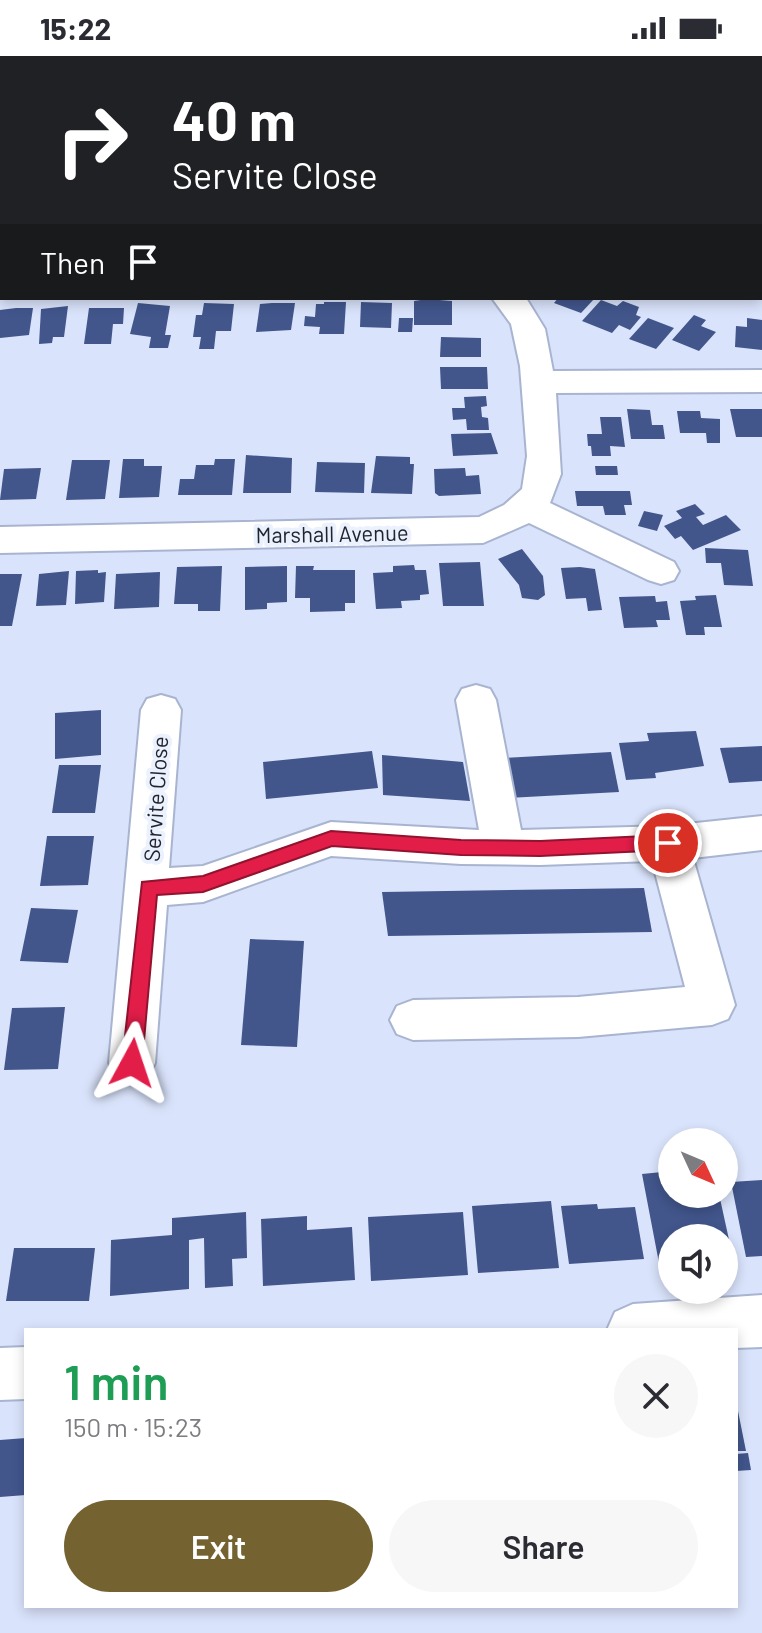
<!DOCTYPE html>
<meta charset="utf-8">
<style>
body{margin:0;font-family:Barlow,sans-serif;background:#f7f7f7;color:#2b2b33;height:100vh;display:flex;flex-direction:column;font-size:30px;white-space:nowrap}
*{box-sizing:border-box;margin:0}
p{font-size:26px;color:#7c7c81}
.icon{flex:none;width:44px;height:44px;fill:none;stroke:currentColor;stroke-width:2;stroke-linecap:round;stroke-linejoin:round}
.map{position:relative;flex:1;overflow:hidden}
.details{position:absolute;left:24px;top:1272px;width:714px;height:280px;display:flex;flex-direction:column;background:#fff;border-radius:0px;box-shadow:0 4px 12px #0003}
.details>*{flex:none}
.top-card{position:absolute;left:0px;top:0px;width:762px;height:244px;box-shadow:0 4px 12px #0003;background:#202124;color:#fff;overflow:hidden}
.needle{width:52px;rotate:134deg}
.controls{position:absolute;left:658px;top:1072px;display:grid;gap:16px}
.controls a{display:grid;place-items:center;width:80px;height:80px;border-radius:50%;background:#fff;box-shadow:0 4px 12px #0003;font-size:40px}
.pin{position:absolute;display:grid;place-items:center;width:68px;height:68px;color:#fff;margin:-34px;border:4px solid #fff;border-radius:50%;box-shadow:0 2px 8px #0007}
.me{position:absolute;width:88px;margin:-44px;rotate:5deg;stroke-linejoin:round;filter:drop-shadow(0 0 6px #0008)}
.turn{display:flex;align-items:center;gap:28px;height:168px;padding:0 40px;font-size:36px}
.turn .icon{width:104px;height:104px;stroke-width:2.5}
.turn b{display:block;font-size:56px;line-height:68px}
.then{display:flex;align-items:center;height:76px;padding:0 40px;background:#0003;gap:16px;font-size:30px}
.round{display:grid;place-items:center;flex:none;width:84px;height:84px;border-radius:42px;background:#f7f7f7}
.headline{display:flex;align-items:center;justify-content:space-between;height:136px;padding:0 40px}
h1{font-size:48px;font-weight:600;line-height:60px;color:#1e9e55}
.primary-button{display:flex;gap:16px;margin-top:auto;padding:16px 40px}
.primary-button a{flex:1;height:92px;border-radius:48px;background:#746331;color:#fff;font-size:32px;font-weight:600;line-height:92px;text-align:center}
.primary-button a+a{background:#f7f7f7;color:#2b2b33}
.status{display:flex;justify-content:space-between;align-items:center;height:56px;padding:0 40px;background:#fff;direction:ltr}
.status svg{height:22px;fill:currentColor}
.map>svg:first-child{display:block}
.green{fill:#d2c191}
.building{fill:#42568c}
.lines{fill:none;stroke-linecap:round;stroke-linejoin:round}
.minor-casing{stroke:#a8b4d0;stroke-width:4}
.minor{fill:#fff;fill-rule:evenodd}
.route{fill:#e11d48;stroke:#92132f;stroke-width:2}
.labels{text-anchor:middle;dominant-baseline:central;stroke-width:8;stroke-linejoin:round;paint-order:stroke}
.street-label{font-size:22px;fill:#212530;stroke:#ebf1fd}
</style>
<div class="status"><b>15:22</b><svg viewBox="0 0 49 12"><path d="M0 12V9h3v3zM5 12V6h3v6zM10 12V3h3v9zM15 12V0h3v12zM26 1h20v11H26zM47 4h2v5h-2z"/></svg></div>
<div class="map">
<svg width="762" height="1577" viewBox="0 0 762 1577">
<rect width="100%" height="100%" fill="#d9e3fb"/>
<path class="green" d="M592,0H762V164L760,2H588Z"/>
<g class="building">
<path d="M558,242H595L581,257L554,247Z"/>
<path d="M427,243L452,245V269H414V245Z"/>
<path d="M601,244L617,250L623,245L639,251L636,259L641,261L630,274L619,269L612,277L582,265Z"/>
<path d="M324,246H346L344,278H319L320,271L304,270L305,260L315,261L316,248H324Z"/>
<path d="M361,246L392,247L391,272L360,271Z"/>
<path d="M138,247L170,250L165,279H171L168,292H149L151,281L130,278Z"/>
<path d="M204,247L234,248L231,275H216L214,293H199L201,281H193L196,259H202Z"/>
<path d="M272,247H295L291,274L256,276L260,248Z"/>
<path d="M68,250L64,281H53L52,287L39,288L41,253Z"/>
<path d="M16,252H33L29,279L0,282V254Z"/>
<path d="M89,252H124L123,268H113L111,288H84Z"/>
<path d="M694,259L706,264L701,270L716,276L699,295L672,284Z"/>
<path d="M399,262H413L412,276H398Z"/>
<path d="M648,262L674,272L656,293L629,283Z"/>
<path d="M747,262L762,264V294L735,291L736,270L747,271Z"/>
<path d="M441,281L481,282V301H440Z"/>
<path d="M440,311H487L488,333H441Z"/>
<path d="M486,340L487,350L481,351L482,361L488,362L489,374H467L466,363L453,364L452,352H465L464,341Z"/>
<path d="M627,353L650,354L652,369H663L665,383H631Z"/>
<path d="M730,353H762V381H736Z"/>
<path d="M677,355H700L701,362L720,363V387H707L706,377H680Z"/>
<path d="M600,361H621L625,391L610,390L611,400H592L591,390H588L587,378H602Z"/>
<path d="M491,377L498,398L453,400L451,378Z"/>
<path d="M246,399L292,402L291,437H243Z"/>
<path d="M376,400L410,401V408H414L412,438L371,437Z"/>
<path d="M123,403H144V410H162L159,441L119,442Z"/>
<path d="M215,403H235L232,439H178L180,423H194L196,409H214Z"/>
<path d="M72,404H110L105,443L66,444Z"/>
<path d="M317,406L365,407L364,437L315,436Z"/>
<path d="M595,410H617L618,419H596Z"/>
<path d="M41,412L36,443L0,444L4,413Z"/>
<path d="M465,412L466,420L479,419L481,438L439,440L435,437L434,413Z"/>
<path d="M575,435H630L632,449H624L626,459H605L603,450H577Z"/>
<path d="M695,448L705,458L696,461L703,469L726,459L741,474L693,494L681,480L675,483L664,470L682,462L676,455Z"/>
<path d="M644,455L663,459L657,475L638,470Z"/>
<path d="M705,492L748,494L753,530L724,529L721,507H706Z"/>
<path d="M522,493L543,520L545,539L538,544L522,542L519,529L498,503Z"/>
<path d="M480,506L484,550H443L439,507Z"/>
<path d="M414,509L415,514H426L429,538L420,539V544L401,545L402,552L376,553L373,517L393,516V510Z"/>
<path d="M222,510L220,555H198V548H174L177,511Z"/>
<path d="M287,510V546L267,547V553L245,554V511Z"/>
<path d="M296,510H314L313,514H355V547H345V555L310,556V542H295Z"/>
<path d="M580,511L595,513L602,554L588,555L586,542L566,543L561,512Z"/>
<path d="M98,514V517L106,516L104,546L75,548L76,515Z"/>
<path d="M69,515L66,549L36,550L39,518Z"/>
<path d="M160,516L159,551L114,553L116,518Z"/>
<path d="M0,518H22L12,570H0Z"/>
<path d="M716,539L722,571H704L705,579H686L680,545L696,544L695,540Z"/>
<path d="M655,540L656,546L667,545L670,564H656L658,571L624,572L619,541Z"/>
<path d="M101,654V699L55,703V657Z"/>
<path d="M696,675L704,710L655,717L656,722L626,724L619,687L649,685L647,677Z"/>
<path d="M762,690V725L729,727L720,692Z"/>
<path d="M372,695L378,732L266,743L263,706Z"/>
<path d="M611,696L619,736L508,742L503,702Z"/>
<path d="M382,699L463,706L470,745L383,739Z"/>
<path d="M59,709H101L95,757H52Z"/>
<path d="M47,780H94L88,829L40,830Z"/>
<path d="M644,832L652,876L388,880L382,836Z"/>
<path d="M31,852L78,854L68,907L20,905Z"/>
<path d="M250,883L304,885L297,991L241,989Z"/>
<path d="M65,951L58,1013L4,1014L12,952Z"/>
<path d="M672,1115V1138H678L679,1142L719,1138L733,1202H724V1182H672V1206L659,1207L642,1118Z"/>
<path d="M762,1124V1200L746,1201L731,1126Z"/>
<path d="M551,1145L559,1212L478,1217L472,1150Z"/>
<path d="M597,1148L598,1153L635,1151L644,1203L569,1208L561,1150Z"/>
<path d="M246,1156L247,1202L232,1203L233,1230L205,1232L204,1182L189,1184V1233L110,1240L111,1184L172,1179V1162Z"/>
<path d="M463,1156L468,1219L371,1225L368,1161Z"/>
<path d="M307,1160V1174L352,1171L355,1224L263,1230L261,1163Z"/>
<path d="M14,1192H95L89,1245H6Z"/>
<path d="M736,1350H737L746,1395H736Z"/>
<path d="M26,1382V1439L0,1441V1384Z"/>
<path d="M748,1397L751,1414L736,1415V1398Z"/>
</g>
<g class="lines">
<g class="minor-casing">
<g id="minor">
<path d="M246,0H276L278,2H248Z"/>
<path d="M542,0H571L540,2Z"/>
<path d="M2,64V82L0,83V65Z"/>
<rect x="760" y="168" width="2" height="18"/>
<rect x="0" y="220" width="2" height="20"/>
<path d="M492,242H526L545,273L553,315L762,314V336L556,337L561,418L550,447L674,506L679,515L674,524L661,528L648,524L529,467L483,487L0,497V471L479,461L504,449L522,433L527,400L520,310L511,268Z"/>
<path d="M476,629L490,633L496,644L521,774L668,770L762,760V794L693,802L735,949L728,963L712,969L578,981L413,984L397,978L390,964L397,950L413,944L578,941L685,931L652,805L540,809L461,808L331,800L203,846L167,849L155,1007L148,1022L132,1028L116,1022L109,1007L141,654L147,643L161,639L175,643L181,654L169,812L203,810L331,766L479,774L456,644L462,633Z"/>
<path d="M762,1239V1291L736,1292V1274H607L615,1256L633,1248Z"/>
<path d="M26,1291V1343L0,1344V1292Z"/>
</g>
</g>
<use href="#minor" class="minor"/>
</g>
<path class="route" d="M331,775L461,784L540,785L668,779L675,781L677,787L675,792L668,794L540,800L461,799L332,790L203,836L157,839L142,1007L139,1013L132,1016L125,1013L122,1007L142,826L203,820Z"/>
<g class="labels">
<g class="street-label">
<text transform="translate(332 477) rotate(-1)">Marshall Avenue</text>
<text transform="translate(155 743) rotate(-86)">Servite Close</text>
</g>
</g>
</svg>
<div class="controls">
<a><svg class="needle" viewBox="-14 -14 28 28"><path d="M0-13l5 13h-10z" fill="#e53935"/><path d="M0 13l5-13h-10z" fill="#7c7c81"/></svg></a>
<a><svg class="icon" aria-label="sound" viewBox="0 0 24 24"><path d="M4 9h4l5-4v14l-5-4H4zM17 9q2 3 0 6"/></svg></a>
</div>
<div class="pin" style="left:668px;top:787px;background:#d93025"><svg class="icon" aria-label="arrive" viewBox="0 0 24 24"><path d="M6 21V4h12l-3 4 3 4H6"/></svg></div>
<svg class="me" style="left:132px;top:1007px" viewBox="-20 -20 40 40"><path d="M0-17L14 15 0 8-14 15z" fill="#e11d48" stroke="#fff" stroke-width="4"/></svg>
<div class="top-card">
<div class="turn"><svg class="icon" aria-label="right" viewBox="0 0 24 24"><path d="M7 20v-9h11M14 6l5 5-5 5"/></svg><div><b>40 m</b>Servite Close</div></div>
<div class="then">Then<svg class="icon" aria-label="arrive" viewBox="0 0 24 24"><path d="M6 21V4h12l-3 4 3 4H6"/></svg></div>
</div>
<section class="details">
<div class="headline"><div><h1>1 min</h1><p>150 m · 15:23</p></div><a class="round"><svg class="icon" aria-label="close" viewBox="0 0 24 24"><path d="M6 6l12 12M18 6L6 18"/></svg></a></div>
<div class="primary-button"><a>Exit</a><a>Share</a></div>
</section>
</div>
